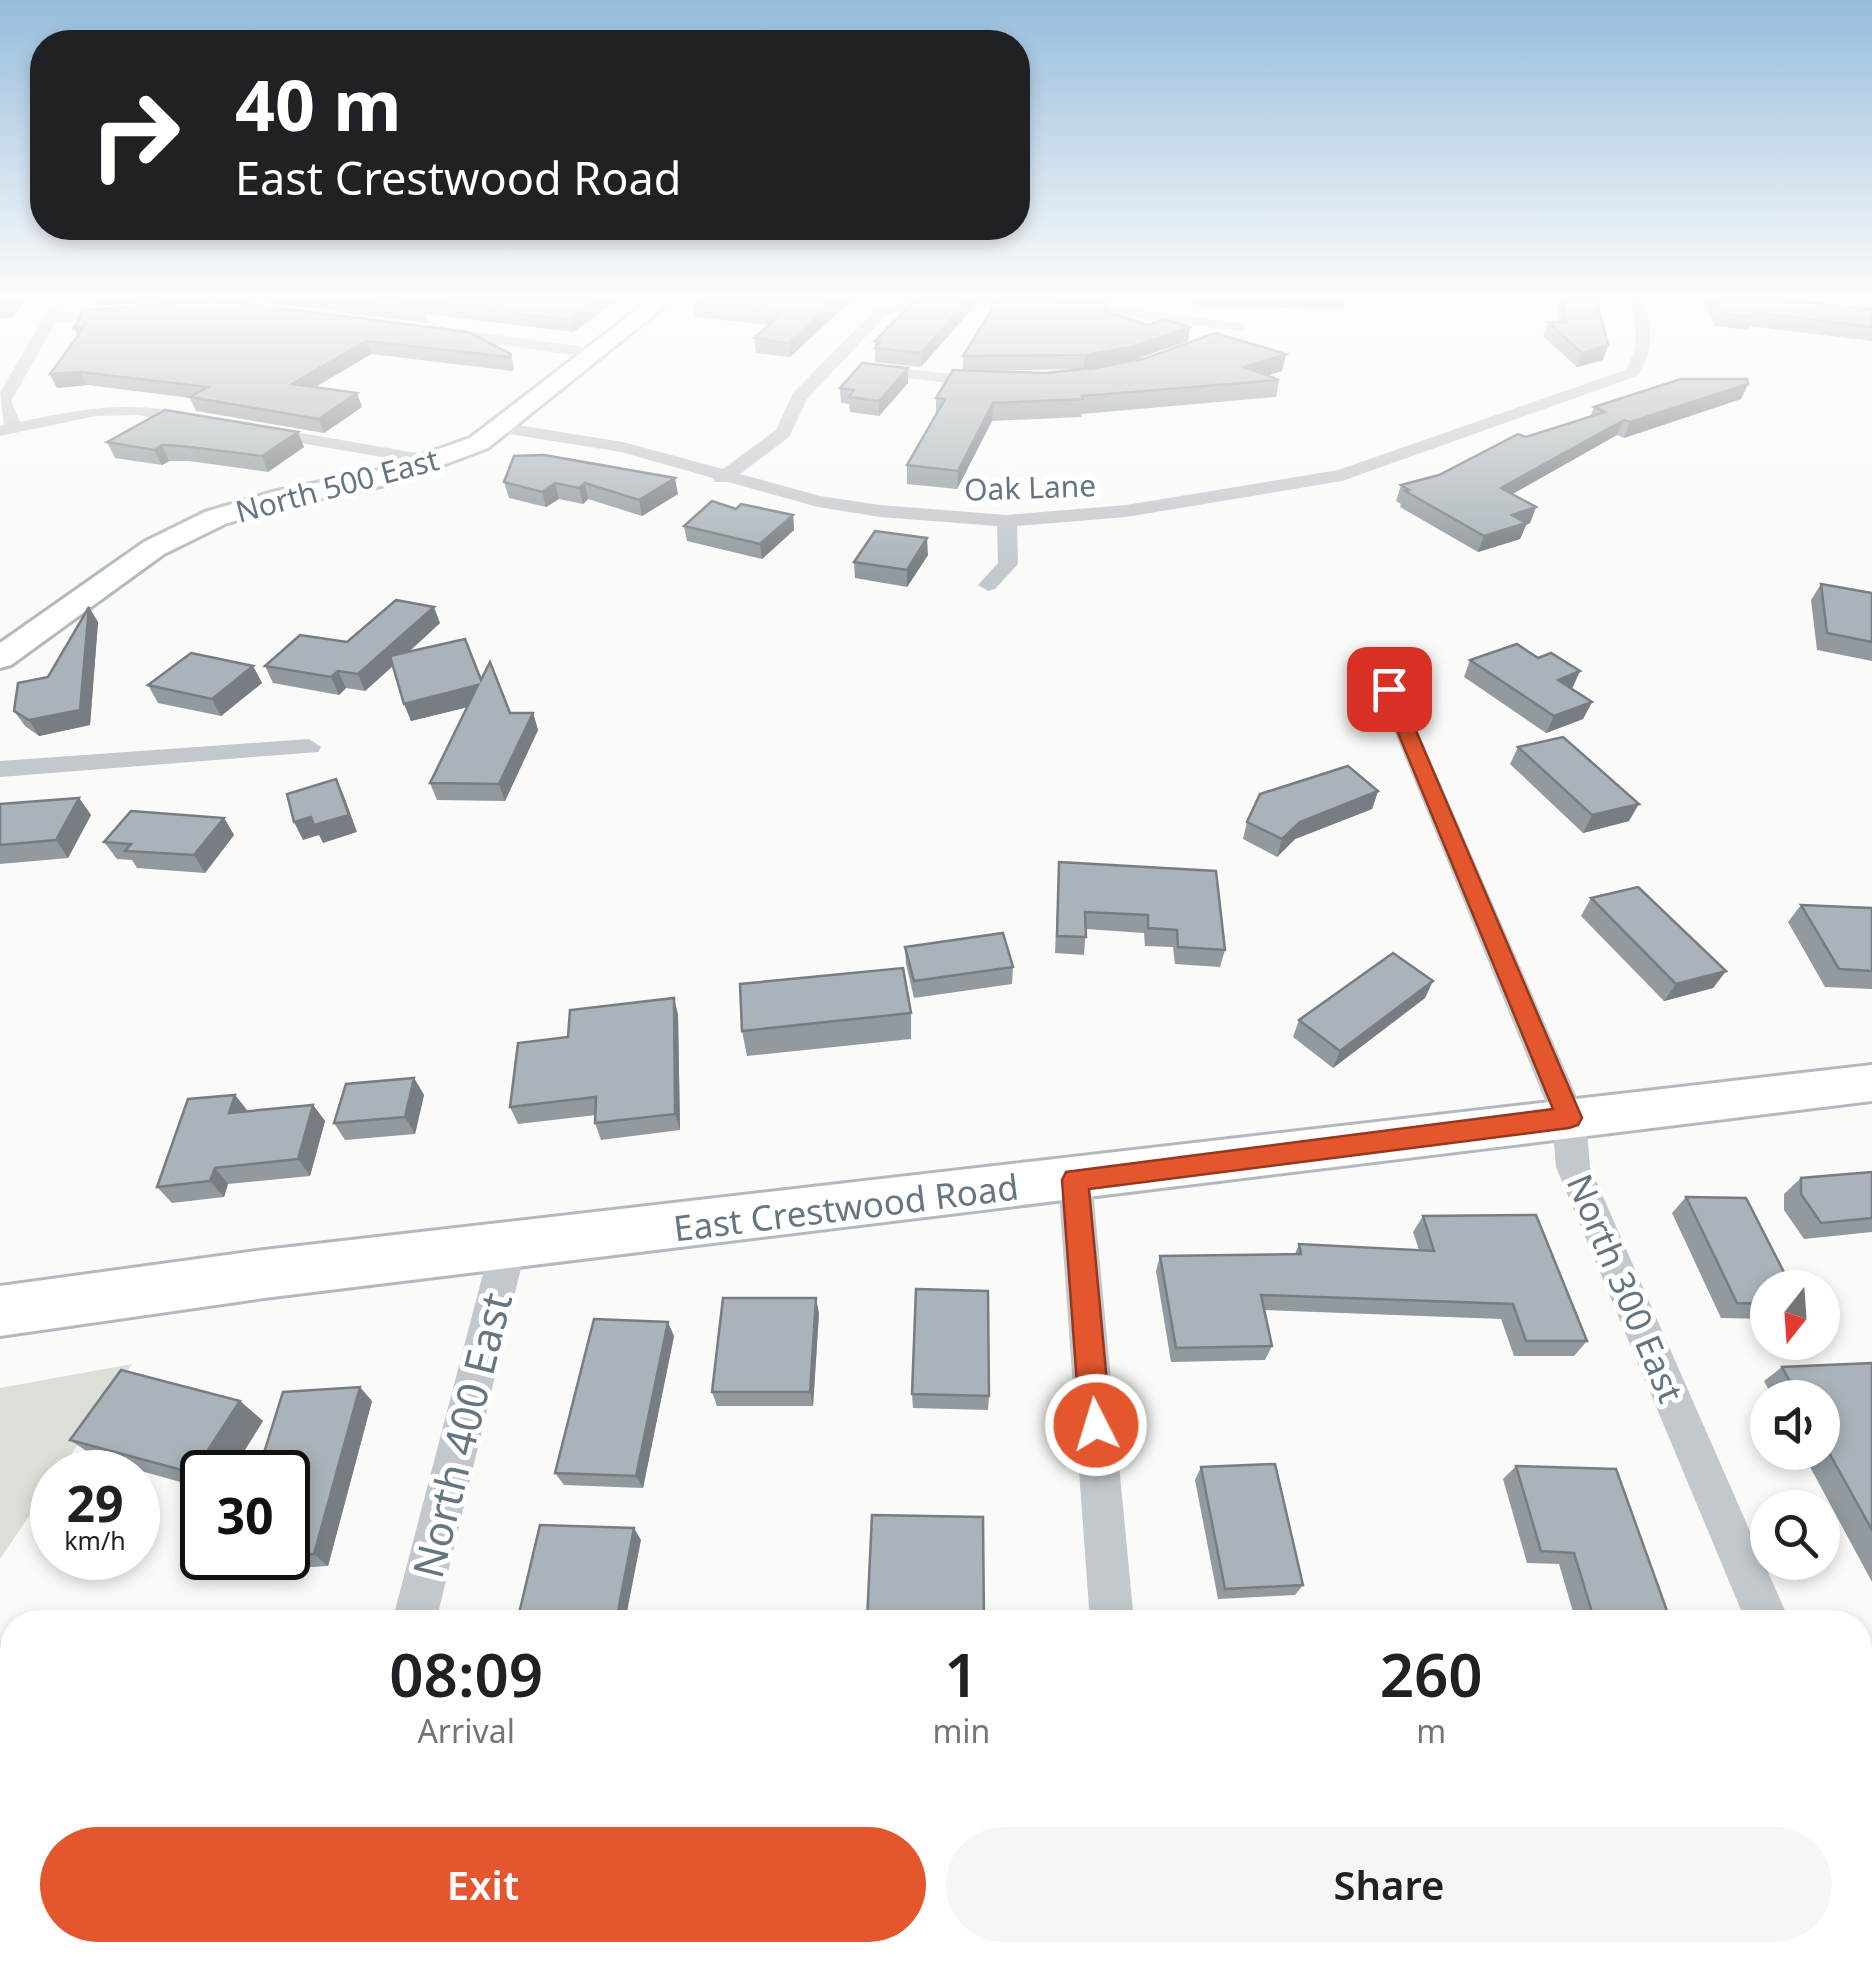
<!DOCTYPE html>
<style>
body{margin:0;font-family:"Noto Sans",sans-serif;background:#f6f6f6;color:#202124;height:100vh;display:flex;flex-direction:column;font-size:38px;white-space:nowrap}
*{box-sizing:border-box;margin:0}
p{font-size:32px;color:#757577}
.icon{flex:none;width:55px;height:55px;fill:none;stroke:currentColor;stroke-width:2;stroke-linecap:round;stroke-linejoin:round}
.map{position:relative;flex:1;overflow:hidden}
.details{position:absolute;left:0px;top:1610px;width:1872px;height:352px;display:flex;flex-direction:column;background:#fff;border-radius:40px 40px 0 0;box-shadow:0 5px 15px #0003}
.details>*{flex:none}
.guide{position:absolute;left:30px;top:30px;width:1000px;height:210px;border-radius:40px;box-shadow:0 5px 15px #0003;background:#202124;color:#fff;overflow:hidden}
.needle{width:65px;rotate:197deg}
.buttons{position:absolute;left:1750px;top:1270px;display:grid;gap:20px}
.buttons a{display:grid;place-items:center;width:90px;height:90px;border-radius:50%;background:#fff;box-shadow:0 5px 15px #0003;font-size:50px}
.speed{position:absolute;left:30px;top:1450px;display:flex;gap:20px;font-size:50px;font-weight:700;text-align:center}
.speed>*{display:grid;place-content:center;width:130px;height:130px;border-radius:50%;background:#fff;box-shadow:0 5px 15px #0003;line-height:1}
.speed small{font-size:25px;font-weight:400}
.speed .limit{border:5px solid #111;border-radius:15px;background:#fff;color:#111}
.pin{position:absolute;display:grid;place-items:center;width:85px;height:85px;color:#fff;margin:-42px;border-radius:20px;box-shadow:0 5px 15px #0006}
.me{position:absolute;width:110px;margin:-55px;rotate:355deg;stroke-linejoin:round;filter:drop-shadow(0 0 8px #0008)}
.turn{display:flex;align-items:center;gap:35px;height:210px;padding:0 40px;font-size:45px}
.turn .icon{width:130px;height:130px;stroke-width:2.5}
.turn b{display:block;font-size:70px;line-height:85px}
.eta{display:flex;justify-content:space-evenly;align-items:center;height:170px;text-align:center}
.eta b{font-size:60px;font-weight:600;line-height:70px}
.cta{display:flex;gap:20px;margin-top:auto;padding:20px 40px}
.cta a{flex:1;height:115px;border-radius:60px;background:#e4572e;color:#fff;font-size:40px;font-weight:600;line-height:115px;text-align:center}
.cta a+a{background:#f6f6f6;color:#202124}
.map>svg:first-child{display:block}
.green{fill:#dadfd7}
.lines{fill:none;stroke-linecap:round;stroke-linejoin:round}
.secondary-casing{stroke:#b3babf;stroke-width:6}
.street{fill:#c3c8cc;fill-rule:evenodd}
.secondary{fill:#fff;fill-rule:evenodd}
.wall{fill:#929a9f;fill-rule:evenodd}
.shaded-wall{fill:#777d82}
.building{fill:#aab3b9;stroke:#777d82;stroke-width:2.5}
.route{fill:#e4572e;stroke:#94391e;stroke-width:2.5}
.labels{text-anchor:middle;dominant-baseline:central;stroke-width:10;stroke-linejoin:round;paint-order:stroke}
.far-street-label{font-size:30px;fill:#657683;stroke:#fff}
.street-label{font-size:35px;fill:#657683;stroke:#fff}
.near-street-label{font-size:42px;fill:#657683;stroke:#fff}
</style>
<div class="map">
<svg width="1872" height="1961" viewBox="0 0 1872 1961">
<rect width="100%" height="100%" fill="#fafaf8"/>
<g class="green">
<path d="M132,1364L59,1472H52V1482L0,1559V1388Z"/>
<path d="M0,1641L12,1644V1862L0,1884Z"/>
</g>
<g class="lines">
<g class="secondary-casing">
<g id="secondary">
<path d="M652,298H675L488,448L395,483L279,507L225,524L164,554L11,665L0,668V643L144,542L205,512L273,492L379,470L470,438Z"/>
<path d="M1872,1065V1101L264,1298L0,1336V1286L264,1250Z"/>
</g>
</g>
<g class="street">
<path d="M1629,298H1643C1652,328 1655,350 1637,376L1342,481L1126,517L1017,526L1018,564L995,589L988,591L978,585L998,563L997,526L880,517L818,507L728,482H715L713,478L621,452L498,432L489,427L498,422L623,442L723,469L776,430L793,393L876,309L905,300L1055,299L1244,324V330L1239,331L1055,308L952,304L912,307L886,315L807,399L789,437L740,474L820,496L880,505L1007,515L1126,505L1338,470L1625,370C1641,346 1636,324 1629,298Z"/>
<path d="M54,300L66,303L61,313L118,308L125,312L118,316L56,322L11,401L20,422C91,407 132,400 205,417V425L137,415L96,416L0,436V426L4,425L0,392Z"/>
<path d="M437,327L593,348L601,353L593,358L432,335V329Z"/>
<path d="M871,365L989,378L997,383L989,388L865,373V367Z"/>
<path d="M260,426L434,456L443,461L434,466L254,435V427Z"/>
<path d="M1382,667L1393,674L1586,1118L1590,1167L1790,1622H1746L1556,1167L1552,1118L1371,674Z"/>
<path d="M309,739L321,747L318,752L0,777V761Z"/>
<path d="M1075,1165L1087,1170L1092,1180L1134,1622H1090L1058,1180L1063,1170Z"/>
<path d="M508,1231L521,1236L526,1247L436,1622H392L490,1247L495,1236Z"/>
<path d="M1860,1812L1872,1817V1890L1860,1885Z"/>
<path d="M306,1950H358L356,1961H304Z"/>
<path d="M1113,1950H1165L1166,1961H1114Z"/>
</g>
<use href="#secondary" class="secondary"/>
</g>
<g class="wall">
<path d="M229,298H620L573,332L425,314L428,323Z"/>
<path d="M700,298H860L846,305L790,357L756,353L754,338L769,325L695,317L693,304Z"/>
<path d="M1079,298H1111L1109,302Z"/>
<path d="M1192,298H1346L1343,310L1191,305Z"/>
<path d="M1556,298H1596L1608,345L1603,360L1577,367L1543,336L1548,322H1559Z"/>
<path d="M1703,298H1760L1872,309V341L1750,326L1748,330L1714,326Z"/>
<path d="M1839,298H1872V301Z"/>
<path d="M1107,304L1106,312L1149,325L1190,327L1188,341L1130,361L1286,354L1282,371L1267,376L1279,380L1276,397L1082,414L1081,417L992,421L957,489L907,484V465L936,415V398L963,370V356ZM1080,369L1044,373L977,371Z"/>
<path d="M972,309L921,367L875,362V341Z"/>
<path d="M83,310L511,354L514,368L513,371L371,354L315,387L357,393L362,407L324,433L196,411L190,398L87,385L57,388L78,336Z"/>
<path d="M908,368V383L879,416L850,412L849,404L841,403L840,388Z"/>
<path d="M1748,384L1741,399L1624,438L1617,435L1512,494L1536,507L1530,523L1526,525L1520,539L1478,552L1400,507L1401,504L1396,501L1401,485L1439,475L1526,437L1590,417L1594,407Z"/>
<path d="M107,442L304,447L268,472L189,461H169L162,465L115,458Z"/>
<path d="M514,456L678,494L642,516L588,499L583,504L559,499L546,507L509,498L504,482Z"/>
<path d="M793,515L794,530L762,559L687,541L684,526Z"/>
<path d="M928,555L907,587L855,578L854,562Z"/>
<path d="M1821,584L1872,593V661L1817,650L1811,600Z"/>
<path d="M98,622L90,725L39,736L25,726L14,711L48,677Z"/>
<path d="M440,623L409,652L481,680L510,713H533L538,730L505,801L437,800L430,783L468,707L411,721L393,666L365,691L346,688L339,695L273,683L265,666L347,642Z"/>
<path d="M1470,660L1571,689L1592,702L1583,719L1546,733L1464,677Z"/>
<path d="M253,666L262,683L221,716L158,703L148,685Z"/>
<path d="M1518,747L1629,821L1583,833L1510,764Z"/>
<path d="M1378,791L1372,809L1295,839L1277,857L1243,839L1247,822Z"/>
<path d="M79,798L91,815L68,858L0,864V804Z"/>
<path d="M224,818L234,835L205,873L137,868L132,860L117,859L104,842Z"/>
<path d="M1059,862L1225,950L1220,967L1175,964L1173,947L1145,946L1144,933L1086,929L1084,955L1055,953Z"/>
<path d="M1591,898L1726,971L1713,988L1664,1001L1581,916Z"/>
<path d="M1801,905L1872,908V989L1825,987L1788,922Z"/>
<path d="M905,947L1013,967L1012,984L914,998L906,964Z"/>
<path d="M674,998L678,1015L680,1130L601,1140L595,1123L596,1115L518,1124L510,1107L568,1037Z"/>
<path d="M1425,998L1333,1068L1293,1037L1299,1020Z"/>
<path d="M911,1013V1039L747,1056L742,1031Z"/>
<path d="M414,1078L424,1095L415,1134L345,1140L334,1123Z"/>
<path d="M235,1095L248,1111L313,1105L325,1121L310,1176L228,1184L224,1197L172,1203L157,1187Z"/>
<path d="M1872,1172V1232L1804,1239L1784,1210V1194L1801,1178Z"/>
<path d="M1686,1197L1768,1288V1319L1721,1318L1672,1213Z"/>
<path d="M1423,1216L1587,1341L1574,1356H1514L1501,1319L1264,1310L1272,1346L1265,1360L1171,1362L1156,1271L1160,1256L1295,1254L1299,1244L1419,1250L1413,1232Z"/>
<path d="M819,1313L813,1406H717L712,1392Z"/>
<path d="M674,1336L643,1488L564,1485L555,1473Z"/>
<path d="M1872,1363V1582L1802,1452H1822V1398H1773L1764,1381L1782,1367Z"/>
<path d="M912,1394L989,1396L988,1410L913,1408Z"/>
<path d="M240,1401L263,1421L231,1472H202V1488L98,1459L70,1440Z"/>
<path d="M372,1401L328,1566L247,1571L231,1560V1558H288V1472Z"/>
<path d="M1516,1466L1671,1622H1576L1559,1564L1527,1563L1503,1479Z"/>
<path d="M1201,1467L1303,1585L1295,1595L1218,1599L1195,1480Z"/>
<path d="M1263,1950H1366L1369,1961H1265Z"/>
<path d="M1606,1950H1782L1786,1961H1610Z"/>
</g>
<g class="shaded-wall">
<path d="M9,298H26L13,317L0,318V303Z"/>
<path d="M94,298H212L98,306Z"/>
<path d="M601,298H620L573,332L570,320Z"/>
<path d="M837,298H860L846,305L790,357L789,343Z"/>
<path d="M970,298H973L972,309L921,367V353Z"/>
<path d="M85,326L80,341L74,328Z"/>
<path d="M1190,327L1188,341L1130,361L1084,369L1085,355Z"/>
<path d="M366,341L371,354L297,398L292,384Z"/>
<path d="M1608,345L1603,360L1577,367L1582,353Z"/>
<path d="M1286,354L1282,371L1240,384L1244,367Z"/>
<path d="M908,368V383L879,416V401Z"/>
<path d="M80,372L87,385L57,388L50,374Z"/>
<path d="M1748,384L1741,399L1624,438L1630,422Z"/>
<path d="M357,393L362,407L324,433L319,419Z"/>
<path d="M993,403L992,421L957,489L958,471Z"/>
<path d="M1624,420L1617,435L1495,504L1501,488Z"/>
<path d="M298,432L304,447L268,472L262,456Z"/>
<path d="M162,445L169,461L162,465L154,450Z"/>
<path d="M675,478L678,494L642,516L639,500Z"/>
<path d="M555,483L559,499L546,507L542,492Z"/>
<path d="M585,483L588,499L583,504L579,488Z"/>
<path d="M1536,507L1530,523L1526,525L1520,539L1478,552L1484,536L1512,515Z"/>
<path d="M793,515L794,530L762,559L760,544Z"/>
<path d="M927,538L928,555L907,587V570Z"/>
<path d="M89,607L98,622L90,725L39,736L29,720Z"/>
<path d="M434,607L440,623L365,691L358,674Z"/>
<path d="M253,666L262,683L221,716L212,699Z"/>
<path d="M338,671L346,688L339,695L331,677Z"/>
<path d="M1580,671L1572,689L1558,680Z"/>
<path d="M478,685L484,703L411,721L404,704Z"/>
<path d="M1592,702L1583,719L1546,733L1554,716Z"/>
<path d="M533,713L538,730L505,801L499,784Z"/>
<path d="M336,779L344,796L357,832L323,843L319,835L303,840L294,822L311,817Z"/>
<path d="M1378,791L1372,809L1295,839L1277,857L1282,839L1300,822Z"/>
<path d="M79,798L91,815L68,858L56,840Z"/>
<path d="M1639,804L1629,821L1583,833L1592,815Z"/>
<path d="M224,818L234,835L205,873L194,855Z"/>
<path d="M1726,971L1713,988L1664,1001L1676,984Z"/>
<path d="M1433,981L1425,998L1333,1068L1340,1051Z"/>
<path d="M674,998L678,1015L680,1130L675,1114Z"/>
<path d="M414,1078L424,1095L415,1134L405,1117Z"/>
<path d="M235,1095L248,1112L229,1113Z"/>
<path d="M313,1105L325,1121L310,1176L298,1159Z"/>
<path d="M215,1168L228,1184L224,1197L210,1181Z"/>
<path d="M816,1298L819,1313L813,1406L810,1392Z"/>
<path d="M668,1322L674,1336L643,1488L636,1476Z"/>
<path d="M360,1387L372,1401L328,1566L314,1554Z"/>
<path d="M240,1401L263,1421L231,1472H202V1480L193,1473Z"/>
<path d="M634,1528L641,1540L625,1622H616Z"/>
<path d="M173,1950H195L191,1961H169Z"/>
<path d="M604,1950H614L612,1961H602Z"/>
</g>
<g class="building">
<path d="M0,298H9L6,303H0Z"/>
<path d="M322,298H601L570,320L400,299L424,311Z"/>
<path d="M700,298H837L789,343L754,338L782,313L693,304Z"/>
<path d="M970,298L921,353L875,348L880,342L875,341L916,299Z"/>
<path d="M999,298H1027L1107,304L1103,311L1149,325L1163,319L1190,327L1132,347L1085,355L963,356Z"/>
<path d="M1562,298H1596L1608,345L1582,353L1548,322H1566Z"/>
<path d="M1714,298H1760L1872,309V327L1752,312L1754,316L1720,313Z"/>
<path d="M217,300L468,332L511,354L510,357L366,341L292,384L357,393L319,419L190,397L208,387L80,372L50,374L85,326L74,328L83,310Z"/>
<path d="M1215,333L1286,354L1244,367L1279,380L1082,396L1083,399L993,403L958,471L907,465L945,399L936,398L953,370L1044,373L1095,368L1146,358Z"/>
<path d="M862,363L908,368L879,401L849,397L854,390L840,388Z"/>
<path d="M1681,379H1747L1748,384L1630,422L1624,420L1501,488L1536,507L1512,515L1526,523L1484,536L1405,491L1409,490L1401,485L1439,475L1518,434L1526,437L1605,412L1594,407Z"/>
<path d="M165,410L298,432L262,456L181,446L162,445L154,450L107,442Z"/>
<path d="M544,455L675,478L639,500L585,483L579,488L555,483L542,492L504,482L514,456Z"/>
<path d="M712,501L736,509L741,504L793,515L760,544L684,526Z"/>
<path d="M875,531L927,538L907,570L854,562Z"/>
<path d="M1821,584L1872,593V642L1827,633Z"/>
<path d="M396,600L434,607L358,674L338,671L331,677L265,666L300,635L347,642Z"/>
<path d="M89,607L80,710L29,720L14,711L18,683L48,677Z"/>
<path d="M465,639L481,680L490,662L510,713H533L499,784L430,783L478,685L404,704L390,656Z"/>
<path d="M1517,644L1538,658L1551,653L1580,671L1558,680L1592,702L1554,716L1470,660Z"/>
<path d="M191,653L253,666L212,699L148,685Z"/>
<path d="M1563,737L1639,804L1592,815L1518,747Z"/>
<path d="M1348,766L1378,791L1300,822L1282,839L1247,822L1260,794Z"/>
<path d="M336,779L349,815L314,825L311,817L294,822L287,794Z"/>
<path d="M79,798L56,840L0,845V804Z"/>
<path d="M131,811L224,818L194,855L125,851L131,844L104,842Z"/>
<path d="M1059,862L1216,871L1225,950L1178,947L1177,930L1148,928V915L1085,912L1086,937L1057,936Z"/>
<path d="M1638,887L1726,971L1676,984L1591,898Z"/>
<path d="M1801,905L1872,908V971L1839,969Z"/>
<path d="M1003,933L1013,967L914,981L905,947Z"/>
<path d="M1393,953L1433,981L1340,1051L1299,1020Z"/>
<path d="M903,968L911,1013L742,1031L740,984Z"/>
<path d="M674,998L675,1114L595,1123L596,1097L510,1107L518,1043L568,1037L570,1010Z"/>
<path d="M414,1078L405,1117L334,1123L346,1084Z"/>
<path d="M235,1095L229,1113L313,1105L298,1159L215,1168L210,1181L157,1187L188,1099Z"/>
<path d="M1872,1172V1218L1821,1223L1801,1194V1178Z"/>
<path d="M1686,1197L1746,1198L1792,1288H1768V1304L1737,1303Z"/>
<path d="M1536,1215L1587,1341H1526L1513,1304L1261,1295L1272,1346L1176,1348L1160,1256L1301,1254L1299,1244L1434,1251L1423,1216Z"/>
<path d="M916,1289L988,1291L989,1396L912,1394Z"/>
<path d="M723,1298H816L810,1392H712Z"/>
<path d="M594,1319L668,1322L636,1476L555,1473Z"/>
<path d="M1872,1363V1530L1822,1440V1398H1799L1782,1367Z"/>
<path d="M121,1370L240,1401L193,1473L70,1440Z"/>
<path d="M360,1387L314,1554L288,1556V1472H258L283,1392Z"/>
<path d="M1275,1464L1303,1585L1225,1589L1201,1467Z"/>
<path d="M1516,1466L1616,1469L1671,1622H1595L1574,1553L1541,1551Z"/>
<path d="M872,1515L983,1517L984,1622L867,1621Z"/>
<path d="M540,1525L634,1528L616,1622H517Z"/>
<path d="M231,1558H263L231,1560Z"/>
<path d="M77,1950H173L169,1961H73Z"/>
<path d="M460,1950H604L602,1961H458Z"/>
<path d="M1273,1950H1366L1369,1961H1275Z"/>
<path d="M1627,1950H1782L1786,1961H1630Z"/>
</g>
<linearGradient id="sky" x2="0" y2="1"><stop stop-color="#96bcdc"/><stop offset="0.52" stop-color="#fdfdfc"/><stop offset="1" stop-color="#fdfdfc" stop-opacity="0"/></linearGradient>
<rect width="1872" height="573" fill="url(#sky)"/>
<path class="route" d="M1389,684L1398,689L1582,1118L1578,1125L1569,1128L1089,1189L1111,1425L1107,1436L1096,1440L1085,1436L1080,1425L1062,1180L1066,1172L1553,1109L1380,689Z"/>
<g class="labels">
<g class="far-street-label">
<text transform="translate(337 485) rotate(-15)">North 500 East</text>
<text transform="translate(1030 487) rotate(-2)">Oak Lane</text>
</g>
<g class="street-label">
<text transform="translate(846 1207) rotate(-7)">East Crestwood Road</text>
<text transform="translate(1626 1288) rotate(67)">North 300 East</text>
</g>
<g class="near-street-label">
<text transform="translate(461 1435) rotate(-76)">North 400 East</text>
</g>
</g>
</svg>
<div class="buttons">
<a><svg class="needle" viewBox="-14 -14 28 28"><path d="M0-13l5 13h-10z" fill="#e53935"/><path d="M0 13l5-13h-10z" fill="#757577"/></svg></a>
<a><svg class="icon" aria-label="sound" viewBox="0 0 24 24"><path d="M4 9h4l5-4v14l-5-4H4zM17 9q2 3 0 6"/></svg></a>
<a><svg class="icon" aria-label="search" viewBox="0 0 24 24"><circle cx="10" cy="10" r="6"/><path d="M15 15l6 6"/></svg></a>
</div>
<div class="speed"><div>29<small>km/h</small></div><div class="limit">30</div></div>
<div class="pin" style="left:1389px;top:689px;background:#d93025"><svg class="icon" aria-label="arrive" viewBox="0 0 24 24"><path d="M6 21V4h12l-3 4 3 4H6"/></svg></div>
<svg class="me" style="left:1096px;top:1425px" viewBox="-20 -20 40 40"><circle r="17" fill="#e4572e" stroke="#fff" stroke-width="3"/><path d="M0-11L8 9 0 5-8 9z" fill="#fff"/></svg>
<div class="guide">
<div class="turn"><svg class="icon" aria-label="right" viewBox="0 0 24 24"><path d="M7 20v-9h11M14 6l5 5-5 5"/></svg><div><b>40 m</b>East Crestwood Road</div></div>
</div>
<section class="details">
<div class="eta">
<div><b>08:09</b><p>Arrival</p></div>
<div><b>1</b><p>min</p></div>
<div><b>260</b><p>m</p></div>
</div>
<div class="cta"><a>Exit</a><a>Share</a></div>
</section>
</div>
